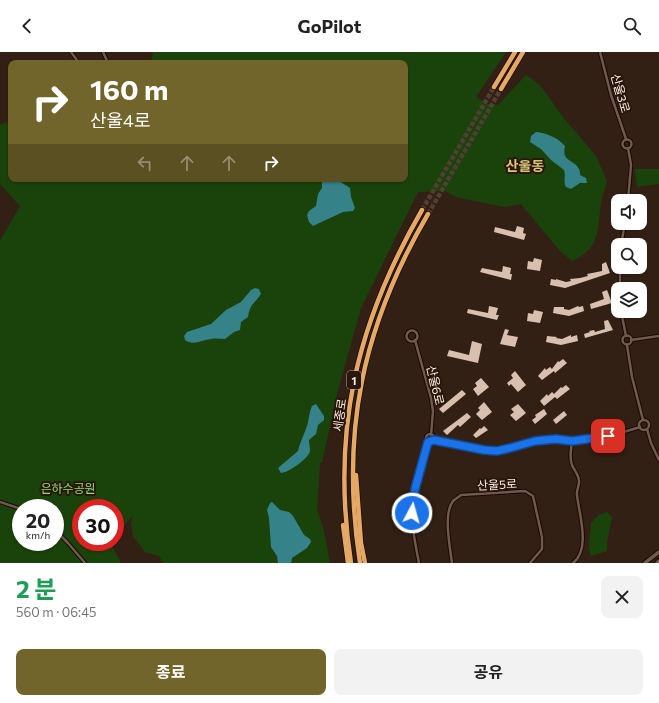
<!DOCTYPE html>
<html lang="ko">
<meta charset="utf-8">
<style>
body{margin:0;font-family:Commissioner,"Noto Sans KR",sans-serif;background:#f2f2f2;color:#222;height:100vh;display:flex;flex-direction:column;font-size:15px;white-space:nowrap}
*{box-sizing:border-box;margin:0}
p{font-size:13px;color:#767676}
.icon{flex:none;width:22px;height:22px;fill:none;stroke:currentColor;stroke-width:2;stroke-linecap:round;stroke-linejoin:round}
.map{position:relative;height:511px;overflow:hidden}
.drawer{display:flex;flex-direction:column;background:#fff;flex:1}
.drawer>*{flex:none}
.guide{position:absolute;left:8px;top:8px;width:400px;height:122px;border-radius:8px;box-shadow:0 1px 3px #0004;background:#72652b;color:#fff;overflow:hidden}
.fabs{position:absolute;left:611px;top:142px;display:grid;gap:8px}
.fabs a{display:grid;place-items:center;width:36px;height:36px;border-radius:8px;background:#fff;box-shadow:0 1px 3px #0004;font-size:20px}
.speed{position:absolute;left:12px;top:447px;display:flex;gap:8px;font-size:20px;font-weight:700;text-align:center}
.speed>*{display:grid;place-content:center;width:52px;height:52px;border-radius:50%;background:#fff;box-shadow:0 1px 3px #0004;line-height:1}
.speed small{font-size:10px;font-weight:400}
.speed .limit{border:6px solid #d22;background:#fff;color:#111}
.pin{position:absolute;display:grid;place-items:center;width:34px;height:34px;color:#fff;margin:-17px;border-radius:8px;box-shadow:0 2px 6px #0006}
.me{position:absolute;width:44px;margin:-22px;rotate:6deg;stroke-linejoin:round;filter:drop-shadow(0 0 3px #0008)}
.turn{display:flex;align-items:center;gap:14px;height:84px;padding:0 16px;font-size:18px}
.turn .icon{width:52px;height:52px;stroke-width:2.5}
.turn b{display:block;font-size:28px;line-height:34px}
.lanes{display:flex;align-items:center;height:38px;padding:0 16px;background:#0003;justify-content:center;gap:20px;direction:ltr}
.lanes .off{opacity:.35}
.round{display:grid;place-items:center;flex:none;width:42px;height:42px;border-radius:8px;background:#f2f2f2}
.headline{display:flex;align-items:center;justify-content:space-between;height:68px;padding:0 16px}
h1{font-size:24px;font-weight:700;line-height:30px;color:#1e9e55}
.button{display:flex;gap:8px;margin-top:auto;padding:8px 16px}
.button a{flex:1;height:46px;border-radius:8px;background:#72652b;color:#fff;font-size:16px;font-weight:700;line-height:46px;text-align:center}
.button a+a{background:#f2f2f2;color:#222}
header{display:flex;justify-content:space-between;align-items:center;height:52px;padding:0 16px;background:#fff;font-size:18px;font-weight:700}
.map>svg:first-child{display:block}
.green{fill:#1a430c;fill-rule:evenodd}
.water{fill:#358289}
.building{fill:#d8bfb0}
.lines{fill:none;stroke-linecap:round;stroke-linejoin:round}
.highway-tunnel{stroke:#513f34;stroke-width:4.5;stroke-dasharray:4.5 2;stroke-linecap:butt}
.street-casing{stroke:#1a0902;stroke-width:4.5}
.secondary-casing{stroke:#1a0902;stroke-width:5.5}
.highway-casing{stroke:#1a0902;stroke-width:6}
.street{stroke:#705a4d;stroke-width:2.5}
.secondary{stroke:#705a4d;stroke-width:3.5}
.highway{stroke:#e5a865;stroke-width:4.5}
.route-casing{stroke:#114b97;stroke-width:10}
.route{stroke:#1a73e8;stroke-width:7}
.labels{text-anchor:middle;dominant-baseline:central;stroke-width:4;stroke-linejoin:round;paint-order:stroke}
.shield{fill:#29170c;stroke:#bcada5;stroke-width:1}
.shield-label{font-size:11px;font-weight:bold;fill:#fbede6}
.street-label{font-size:12px;fill:#fbede6;stroke:#29170c}
.park-label{font-size:12px;fill:#8bda75;stroke:#29170c}
.quarter-label{font-size:14px;font-weight:bold;fill:#d9c679;stroke:#29170c}
</style>
<header><svg class="icon" aria-label="back" viewBox="0 0 24 24"><path d="M15 5l-7 7 7 7"/></svg>GoPilot<svg class="icon" aria-label="search" viewBox="0 0 24 24"><circle cx="10" cy="10" r="6"/><path d="M15 15l6 6"/></svg></header>
<div class="map">
<svg width="659" height="511" viewBox="0 0 659 511">
<rect width="100%" height="100%" fill="#332015"/>
<g class="green">
<path d="M153,0H506L476,45L488,52L498,53L526,23L540,33L562,64L596,104L607,129C605,136 602,144 601,151C597,178 601,196 572,209L560,199L521,152L504,155L456,145L445,139L418,140L361,256L337,342L322,411H320L317,457L324,479L330,511H163L159,504L145,500L133,484L131,471L133,463L115,484V456H81V490H112L111,492L121,511H0V189L20,154L0,132V73L6,70L11,76V127H405V11H151ZM21,456H55V490H21Z"/>
<path d="M635,117H659V132L637,135Z"/>
<path d="M607,460L612,465L607,490V499L591,504C587,496 591,480 591,471L599,463Z"/>
</g>
<g class="water">
<path d="M536,80C547,81 558,86 565,94C561,110 574,107 579,117C580,119 580,121 580,123L586,126L587,131H580L571,137L566,135C563,130 566,124 564,118L551,108L541,97L530,90L531,84Z"/>
<path d="M327,127H336L350,136L351,145L355,156L353,159L343,160L313,174L309,170L307,163L309,159L316,154L318,142L322,136V130Z"/>
<path d="M255,236L259,237L261,242C254,252 250,252 248,265L241,270L240,278L234,280L225,287C220,287 215,286 211,287C202,288 193,294 185,288L184,284L187,280L211,272L226,258L241,250L251,238Z"/>
<path d="M316,352L324,364V368L318,373L316,382L309,388C309,392 310,395 310,398C311,405 288,421 281,421L278,416L298,399C300,390 304,383 307,374C309,367 309,361 312,354Z"/>
<path d="M272,450L280,458L289,460L293,464L304,483L310,487L311,490L307,496L292,506L291,511H278L277,504L271,495L269,466L267,458L270,451Z"/>
</g>
<g class="building">
<path d="M517,174L524,176L523,181L526,182L524,188L494,180L495,175L515,180Z"/>
<path d="M534,206L542,208L540,219L527,217L528,209L533,210Z"/>
<path d="M606,210L610,221L565,236L550,233L551,227L556,228V227L566,230L571,229L570,227L580,226L588,224L587,222L602,219V212Z"/>
<path d="M503,214L511,216L510,222H512L511,228L480,220L482,216L502,220Z"/>
<path d="M607,238L612,251L591,257L590,252L604,247L602,240Z"/>
<path d="M489,254L498,256L496,263H499L497,268L467,261L468,257L488,261Z"/>
<path d="M578,254L579,255L583,254L584,259L569,264L553,261L554,255H564V257L569,258Z"/>
<path d="M534,258L543,260L540,271L527,269L528,261L533,262Z"/>
<path d="M608,268L613,278L585,286L584,282L590,280L589,279L594,278L595,280L605,277L604,269Z"/>
<path d="M505,277L509,278L507,283L518,285L515,295L500,292Z"/>
<path d="M571,283V285L577,283L578,289L561,293L546,290L547,284L557,285L556,286L562,287Z"/>
<path d="M472,289L482,292L478,311L447,304L449,298L469,303Z"/>
<path d="M563,307L567,311L555,321L554,319L542,328L538,324L545,316L546,318L550,315L552,317L558,309L559,310Z"/>
<path d="M515,319L526,333L518,340L511,332L509,334L507,331L513,326L511,323Z"/>
<path d="M481,326L489,335L478,344L473,337L477,334L475,331Z"/>
<path d="M566,333L570,337L557,347L555,345L544,354L540,349L547,342L548,344L552,340L554,342L561,335L562,336Z"/>
<path d="M462,338L466,342L443,361L439,357Z"/>
<path d="M484,350L492,360L482,368L476,362L480,358L478,356Z"/>
<path d="M518,352L526,361L516,369L510,363L514,360L511,357Z"/>
<path d="M544,357L547,362L535,372L532,368L536,365L535,363Z"/>
<path d="M564,359L567,363L556,372L553,368Z"/>
<path d="M467,361L471,365L460,375L458,373L447,383L443,379Z"/>
<path d="M484,374L488,378L476,386L473,383L480,376L481,377Z"/>
</g>
<g class="lines">
<g class="highway-tunnel">
<path d="M422,158L494,35"/>
<path d="M428,162L501,37"/>
</g>
<g class="street-casing">
<g id="street">
<path d="M71,0L79,11"/>
<path d="M103,0L108,11"/>
<path d="M600,0L611,43L626,87"/>
<circle cx="627" cy="92" r="4.5"/>
<path d="M628,149L631,113L628,96"/>
<path d="M621,193L625,171"/>
<path d="M620,237V215"/>
<path d="M621,259L626,284"/>
<circle cx="412" cy="284" r="5.5"/>
<circle cx="627" cy="288" r="4.5"/>
<path d="M415,288L431,346L433,359L431,383"/>
<path d="M631,288L659,284"/>
<path d="M627,293L632,325L643,368"/>
<circle cx="644" cy="373" r="5"/>
<path d="M647,377L651,391L659,408"/>
<circle cx="430" cy="386" r="4"/>
<path d="M434,388C453,393 476,400 497,399C510,398 522,391 535,389C547,387 559,389 571,389C594,389 618,382 640,375"/>
<path d="M572,389C571,397 569,406 572,413C574,418 578,422 579,428C580,433 576,438 577,443C579,462 591,497 573,511"/>
<path d="M0,450L21,457"/>
<path d="M55,478L68,491L85,511"/>
<path d="M419,511C416,495 412,479 412,462C412,438 421,413 428,390"/>
<path d="M452,511C450,495 443,462 453,449C455,447 459,445 461,443L525,439L533,444L542,485V497L530,511"/>
</g>
</g>
<g class="secondary-casing">
<g id="secondary">
<path d="M645,511L659,500"/>
<path d="M657,511L659,509"/>
</g>
</g>
<g class="highway-casing">
<g id="highway">
<path d="M494,35L515,0"/>
<path d="M501,37L523,0"/>
<path d="M356,423L361,491L365,511"/>
<path d="M343,473L348,511"/>
<path d="M351,511C331,380 356,272 422,158"/>
<path d="M360,511C340,381 362,275 428,162"/>
</g>
</g>
<use href="#street" class="street"/>
<use href="#secondary" class="secondary"/>
<use href="#highway" class="highway"/>
</g>
<g class="lines">
<g class="route-casing">
<path id="route" d="M412,461L415,437L428,390L434,388L484,398L497,399L510,396L535,389L556,387L572,389L608,384"/>
</g>
<use href="#route" class="route"/>
</g>
<g class="labels">
<rect class="shield" x="347" y="319" width="14" height="18" rx="3"/>
<g class="shield-label">
<text x="354" y="328">1</text>
</g>
<g class="street-label">
<text transform="translate(621 41) rotate(74)">산울3로</text>
<text transform="translate(436 333) rotate(77)">산울6로</text>
<text transform="translate(339 363) rotate(-82)">세종로</text>
<text transform="translate(497 432) rotate(-3)">산울5로</text>
</g>
<g class="park-label">
<text x="68" y="436">은하수공원</text>
</g>
<g class="quarter-label">
<text x="525" y="113">산울동</text>
</g>
</g>
</svg>
<div class="fabs">
<a><svg class="icon" aria-label="sound" viewBox="0 0 24 24"><path d="M4 9h4l5-4v14l-5-4H4zM17 9q2 3 0 6"/></svg></a>
<a><svg class="icon" aria-label="search" viewBox="0 0 24 24"><circle cx="10" cy="10" r="6"/><path d="M15 15l6 6"/></svg></a>
<a><svg class="icon" aria-label="layers" viewBox="0 0 24 24"><path d="M12 4l9 5-9 5-9-5zM3 14l9 5 9-5"/></svg></a>
</div>
<div class="speed"><div>20<small>km/h</small></div><div class="limit">30</div></div>
<div class="pin" style="left:608px;top:384px;background:#d93025"><svg class="icon" aria-label="arrive" viewBox="0 0 24 24"><path d="M6 21V4h12l-3 4 3 4H6"/></svg></div>
<svg class="me" style="left:412px;top:461px" viewBox="-20 -20 40 40"><circle r="17" fill="#1a73e8" stroke="#fff" stroke-width="3"/><path d="M0-11L8 9 0 5-8 9z" fill="#fff"/></svg>
<div class="guide">
<div class="turn"><svg class="icon" aria-label="right" viewBox="0 0 24 24"><path d="M7 20v-9h11M14 6l5 5-5 5"/></svg><div><b>160 m</b>산울4로</div></div>
<div class="lanes"><svg class="icon off" aria-label="left" viewBox="0 0 24 24"><path d="M17 20v-9H6M10 6l-5 5 5 5"/></svg><svg class="icon off" aria-label="ahead" viewBox="0 0 24 24"><path d="M12 20V5M6 11l6-6 6 6"/></svg><svg class="icon off" aria-label="ahead" viewBox="0 0 24 24"><path d="M12 20V5M6 11l6-6 6 6"/></svg><svg class="icon" aria-label="right" viewBox="0 0 24 24"><path d="M7 20v-9h11M14 6l5 5-5 5"/></svg></div>
</div>
</div>
<section class="drawer">
<div class="headline"><div><h1>2 분</h1><p>560 m · 06:45</p></div><a class="round"><svg class="icon" aria-label="close" viewBox="0 0 24 24"><path d="M6 6l12 12M18 6L6 18"/></svg></a></div>
<div class="button"><a>종료</a><a>공유</a></div>
</section>
